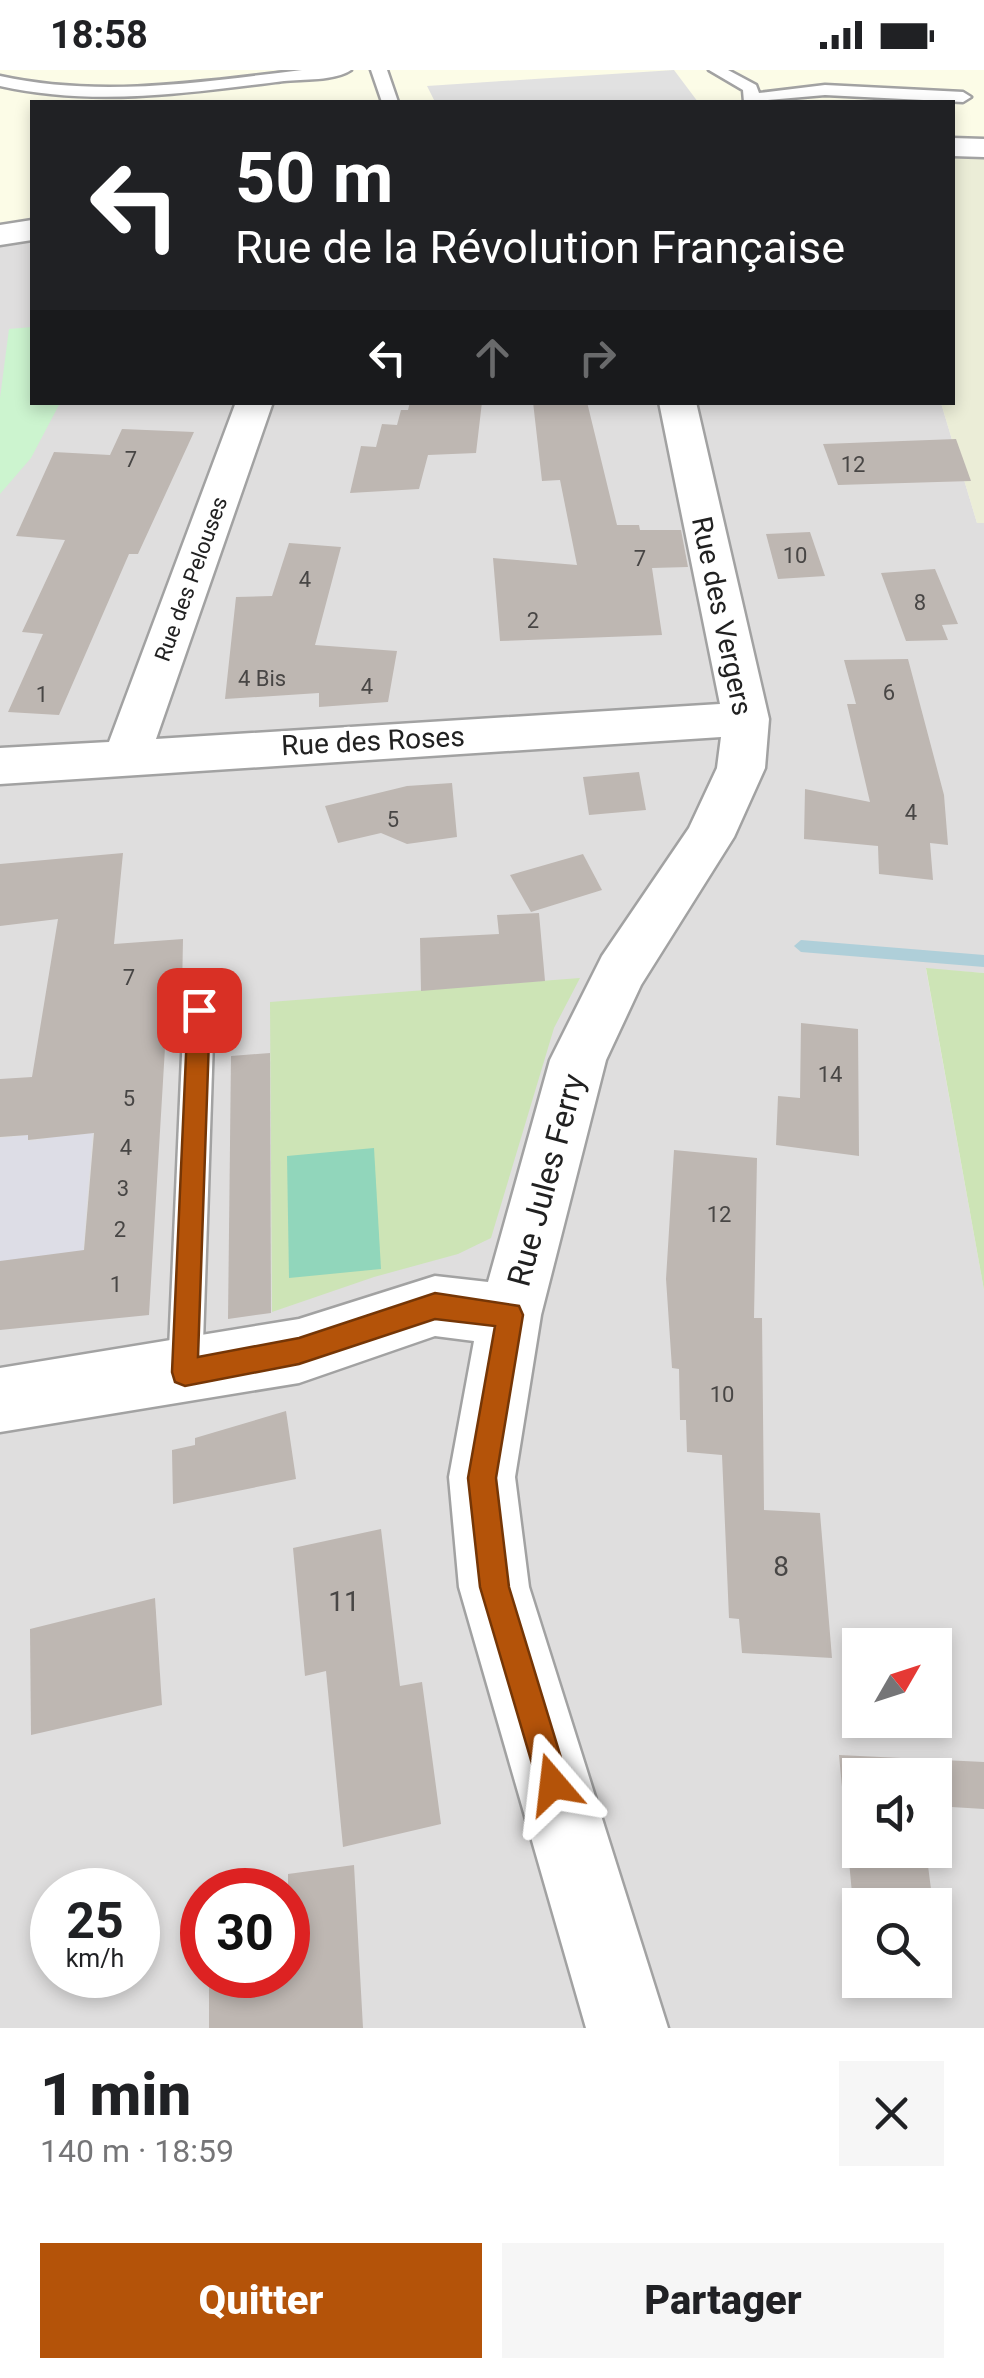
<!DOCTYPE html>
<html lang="fr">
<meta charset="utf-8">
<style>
body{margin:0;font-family:Roboto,sans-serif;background:#f6f6f6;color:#202124;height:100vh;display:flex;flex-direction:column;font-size:38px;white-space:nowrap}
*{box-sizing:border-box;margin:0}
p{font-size:32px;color:#757577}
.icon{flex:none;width:55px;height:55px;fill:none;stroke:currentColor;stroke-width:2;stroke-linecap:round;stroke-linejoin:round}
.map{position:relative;height:1958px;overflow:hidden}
.sheet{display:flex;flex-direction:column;background:#fff;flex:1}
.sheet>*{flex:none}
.guide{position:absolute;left:30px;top:30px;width:925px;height:305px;border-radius:0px;box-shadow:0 5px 15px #0003;background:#202124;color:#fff;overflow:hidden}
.needle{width:65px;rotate:51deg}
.fabs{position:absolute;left:842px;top:1558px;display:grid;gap:20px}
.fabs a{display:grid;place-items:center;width:110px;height:110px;border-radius:0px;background:#fff;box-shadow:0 5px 15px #0003;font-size:50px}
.speed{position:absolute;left:30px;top:1798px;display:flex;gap:20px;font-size:50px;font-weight:700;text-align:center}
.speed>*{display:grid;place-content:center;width:130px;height:130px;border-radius:50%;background:#fff;box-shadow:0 5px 15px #0003;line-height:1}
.speed small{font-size:25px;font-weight:400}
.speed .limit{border:15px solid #d22;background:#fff;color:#111}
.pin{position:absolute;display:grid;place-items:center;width:85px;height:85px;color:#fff;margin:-42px;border-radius:20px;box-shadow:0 5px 15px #0006}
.me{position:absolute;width:110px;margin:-55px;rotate:343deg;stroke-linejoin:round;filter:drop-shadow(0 0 8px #0008)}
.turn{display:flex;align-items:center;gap:35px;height:210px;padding:0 40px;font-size:45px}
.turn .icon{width:130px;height:130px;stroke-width:2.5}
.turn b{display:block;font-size:70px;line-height:85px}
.lanes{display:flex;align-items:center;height:95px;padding:0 40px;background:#0003;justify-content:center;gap:50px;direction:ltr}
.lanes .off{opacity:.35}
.round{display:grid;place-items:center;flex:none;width:105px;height:105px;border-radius:0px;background:#f6f6f6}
.head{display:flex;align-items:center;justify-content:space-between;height:170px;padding:0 40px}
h1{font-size:60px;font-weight:800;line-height:75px}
.cta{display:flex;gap:20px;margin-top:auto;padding:20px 40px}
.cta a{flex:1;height:115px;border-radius:0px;background:#b45309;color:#fff;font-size:40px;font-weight:800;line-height:115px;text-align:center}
.cta a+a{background:#f6f6f6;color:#202124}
.status{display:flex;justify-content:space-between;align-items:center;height:70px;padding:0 50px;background:#fff;direction:ltr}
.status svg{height:28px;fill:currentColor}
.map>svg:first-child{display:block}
.residential{fill:#dfdede;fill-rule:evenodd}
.education{fill:#fcfce7}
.farmland{fill:#ebedd7}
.grass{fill:#cde4b6}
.park{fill:#ccf4cf}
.pitch{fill:#91d6bb}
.parking{fill:#e1e1e1}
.plaza{fill:#dddde6}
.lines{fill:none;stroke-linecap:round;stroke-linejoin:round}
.stream{fill:#afcfd9;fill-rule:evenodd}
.building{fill:#beb7b2}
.service-casing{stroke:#a2a2a2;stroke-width:5}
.minor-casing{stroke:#a2a2a2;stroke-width:5}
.tertiary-casing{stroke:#a2a2a2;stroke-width:5}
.service{fill:#fff;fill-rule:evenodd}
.minor{fill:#fff;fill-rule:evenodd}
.tertiary{fill:#fff;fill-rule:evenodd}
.route{fill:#b45309;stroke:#753606;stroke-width:2.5}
.labels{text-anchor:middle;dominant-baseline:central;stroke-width:8;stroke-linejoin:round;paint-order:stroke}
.number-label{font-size:22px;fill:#484645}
.far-street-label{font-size:22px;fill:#212121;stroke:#fff}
.street-label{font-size:28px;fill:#212121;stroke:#fff}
.near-number-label{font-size:28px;fill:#484645}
.near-street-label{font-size:32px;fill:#212121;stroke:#fff}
</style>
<div class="status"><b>18:58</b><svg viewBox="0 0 49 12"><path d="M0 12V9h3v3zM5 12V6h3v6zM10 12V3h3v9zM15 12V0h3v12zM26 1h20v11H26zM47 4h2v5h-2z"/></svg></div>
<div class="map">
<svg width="984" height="1958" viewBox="0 0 984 1958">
<rect width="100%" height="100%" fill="#f0eee9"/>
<path class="residential" d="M32,169V332L941,333L977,453H984V903L926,899L984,1220V1958H0V172ZM860,1575H935V1650H860ZM860,1705H935V1780H860ZM52,1820H138V1905H52ZM202,1820H288V1905H202ZM860,1835H935V1910H860Z"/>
<path class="education" d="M0,0H984V70H953L952,32H32V152L0,156Z"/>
<path class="farmland" d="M953,88L984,89V453H977L941,333L952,332Z"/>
<g class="grass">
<path d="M926,898L984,903V1220Z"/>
<path d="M580,908L554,958L491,1168L458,1184L374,1207L272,1242L270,932Z"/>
</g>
<path class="park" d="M32,257V332L60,333L31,388L0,424V328L9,259Z"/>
<path class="pitch" d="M374,1078L381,1199L289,1208L287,1086Z"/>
<path class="parking" d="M674,0L698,32H435L427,16Z"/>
<path class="plaza" d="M93,1059L83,1184L0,1191V1068L28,1065L29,1071L49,1068L50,1063Z"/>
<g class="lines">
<path class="stream" d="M801,870L984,885V897L801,882L794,876Z"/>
</g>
<g class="building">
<path d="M410,332H482L476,383L428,385L419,419L350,423L361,376L376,377L382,354L397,355L401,340H408Z"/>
<path d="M533,332H587L617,455H639L640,460H681L688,497L652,498L662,565L500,571L493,488L577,495L560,410L542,411Z"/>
<path d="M122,359L194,362L138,484H129L59,645L8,642L43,564L22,562L65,470L16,466L54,382L110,385Z"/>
<path d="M956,369L971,411L838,415L823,374Z"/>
<path d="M810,462L825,506L778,509L766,464Z"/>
<path d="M289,473L341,477L315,575L397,581L388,632L319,637V623L225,629L236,527L272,526Z"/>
<path d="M935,499L958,554L942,555L948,570L906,571L881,503Z"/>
<path d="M908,589L944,725L948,775L930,773L933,810L879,804L878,776L804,769L805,719L870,732L847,634H856L844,590Z"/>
<path d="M639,702L646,740L589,745L583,707Z"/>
<path d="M452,713L457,767L407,774L381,763L338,773L325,736L407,716Z"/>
<path d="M123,783L114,874L183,869L182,921L218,918L217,939L210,927H188L180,940L179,961H166L149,1245L0,1260V1191L84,1180L94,1063L28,1070V1065L0,1067V1009L32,1007L58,849L0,856V794Z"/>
<path d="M583,784L602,820L531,842L510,805Z"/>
<path d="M539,843L545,911L421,921L420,868L499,864L497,845Z"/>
<path d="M801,953L858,959L859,1086L776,1075L778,1026L800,1028Z"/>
<path d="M270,983L271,1243L228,1249L231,986Z"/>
<path d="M674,1080L757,1088L754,1248H762L764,1440L820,1443L832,1588L742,1583L739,1549L729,1548L722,1385L687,1382L686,1350H680L679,1299L672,1298L666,1209Z"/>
<path d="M286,1341L296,1409L173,1434L172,1380L195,1375V1368Z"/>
<path d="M381,1459L400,1616L422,1612L441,1754L343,1777L326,1601L305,1606L293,1478Z"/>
<path d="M155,1528L162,1635L31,1665L30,1559Z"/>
<path d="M839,1685L984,1692V1739L935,1736V1705H860V1780H926L933,1835H860V1856L855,1855Z"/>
<path d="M354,1795L363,1958H209V1905H288V1804Z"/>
</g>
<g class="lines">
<g class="service-casing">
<g id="service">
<path d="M302,0H351C335,11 303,9 284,11C190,23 93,37 0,16V6C99,28 202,12 302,0Z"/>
<path d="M371,0H387L398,32H382Z"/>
<path d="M709,0H728L756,15L759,23L825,15L963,22L971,27L963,32L825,25L744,32L743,20Z"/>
<path d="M199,928L209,931L214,940L202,1303L197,1315L185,1320L173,1315L168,1303L184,940L189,931Z"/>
</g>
</g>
<g class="minor-casing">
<path id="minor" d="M236,332H273L156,669L720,634L659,332H696L769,649L765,698L734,767L641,915L606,990L541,1245L515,1407L529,1517L668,1958H586L459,1517L449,1407L474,1271L435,1266L299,1313L0,1362V1298L299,1249L435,1206L488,1212L550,990L602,886L689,758L717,698L721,667L0,714V678L109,672Z"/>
</g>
<g class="tertiary-casing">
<g id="tertiary">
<path d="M952,68L984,69V87L952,86Z"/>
<path d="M32,150V170L0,175V155Z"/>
</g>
</g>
<use href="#service" class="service"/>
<use href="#minor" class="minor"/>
<use href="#tertiary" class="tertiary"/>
</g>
<path class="route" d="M199,931L210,940L198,1287L299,1268L435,1223L519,1236L523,1245L496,1408L509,1517L569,1714L564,1724L553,1729L542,1724L538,1714L480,1517L468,1408L495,1256L435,1249L299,1294L185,1316L175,1312L172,1302L188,940Z"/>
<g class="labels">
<g class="number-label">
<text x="131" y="389">7</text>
<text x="853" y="394">12</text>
<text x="795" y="485">10</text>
<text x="640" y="488">7</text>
<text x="305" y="509">4</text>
<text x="920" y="532">8</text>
<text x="533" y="550">2</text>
<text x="262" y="608">4 Bis</text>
<text x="367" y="616">4</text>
<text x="889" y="622">6</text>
<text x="42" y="624">1</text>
<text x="911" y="742">4</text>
<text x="393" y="749">5</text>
<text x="129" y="907">7</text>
<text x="830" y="1004">14</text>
<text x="129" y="1028">5</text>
<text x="126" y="1077">4</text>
<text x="123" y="1118">3</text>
<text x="719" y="1144">12</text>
<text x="120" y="1159">2</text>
<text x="116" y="1214">1</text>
<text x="722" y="1324">10</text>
</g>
<g class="far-street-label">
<text transform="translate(191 509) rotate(-70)">Rue des Pelouses</text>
</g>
<g class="street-label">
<text transform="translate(722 546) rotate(78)">Rue des Vergers</text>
<text transform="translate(373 671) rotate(-3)">Rue des Roses</text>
</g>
<g class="near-number-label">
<text x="781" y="1496">8</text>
<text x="344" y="1531">11</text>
</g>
<g class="near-street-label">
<text transform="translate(546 1110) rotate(-75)">Rue Jules Ferry</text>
</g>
</g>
</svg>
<div class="fabs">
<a><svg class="needle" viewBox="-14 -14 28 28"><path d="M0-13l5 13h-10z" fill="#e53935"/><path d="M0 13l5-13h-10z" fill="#757577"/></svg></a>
<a><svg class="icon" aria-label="sound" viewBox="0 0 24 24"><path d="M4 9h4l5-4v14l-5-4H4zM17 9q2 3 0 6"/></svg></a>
<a><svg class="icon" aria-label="search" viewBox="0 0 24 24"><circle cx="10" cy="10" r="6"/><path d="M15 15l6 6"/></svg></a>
</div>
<div class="speed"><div>25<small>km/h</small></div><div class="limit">30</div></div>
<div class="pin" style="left:199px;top:940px;background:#d93025"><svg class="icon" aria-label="arrive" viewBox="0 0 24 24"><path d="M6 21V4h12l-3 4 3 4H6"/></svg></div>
<svg class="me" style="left:553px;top:1714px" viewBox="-20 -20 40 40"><path d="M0-17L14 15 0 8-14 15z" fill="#b45309" stroke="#fff" stroke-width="4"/></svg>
<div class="guide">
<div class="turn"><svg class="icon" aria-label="left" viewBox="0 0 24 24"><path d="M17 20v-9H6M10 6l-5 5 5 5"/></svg><div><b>50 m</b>Rue de la Révolution Française</div></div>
<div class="lanes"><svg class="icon" aria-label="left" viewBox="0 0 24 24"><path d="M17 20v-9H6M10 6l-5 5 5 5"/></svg><svg class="icon off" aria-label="ahead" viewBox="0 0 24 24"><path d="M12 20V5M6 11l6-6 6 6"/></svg><svg class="icon off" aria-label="right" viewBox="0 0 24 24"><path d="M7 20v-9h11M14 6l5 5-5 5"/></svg></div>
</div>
</div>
<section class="sheet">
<div class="head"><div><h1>1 min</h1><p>140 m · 18:59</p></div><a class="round"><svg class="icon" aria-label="close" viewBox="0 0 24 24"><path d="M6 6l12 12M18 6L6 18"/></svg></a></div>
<div class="cta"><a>Quitter</a><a>Partager</a></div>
</section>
